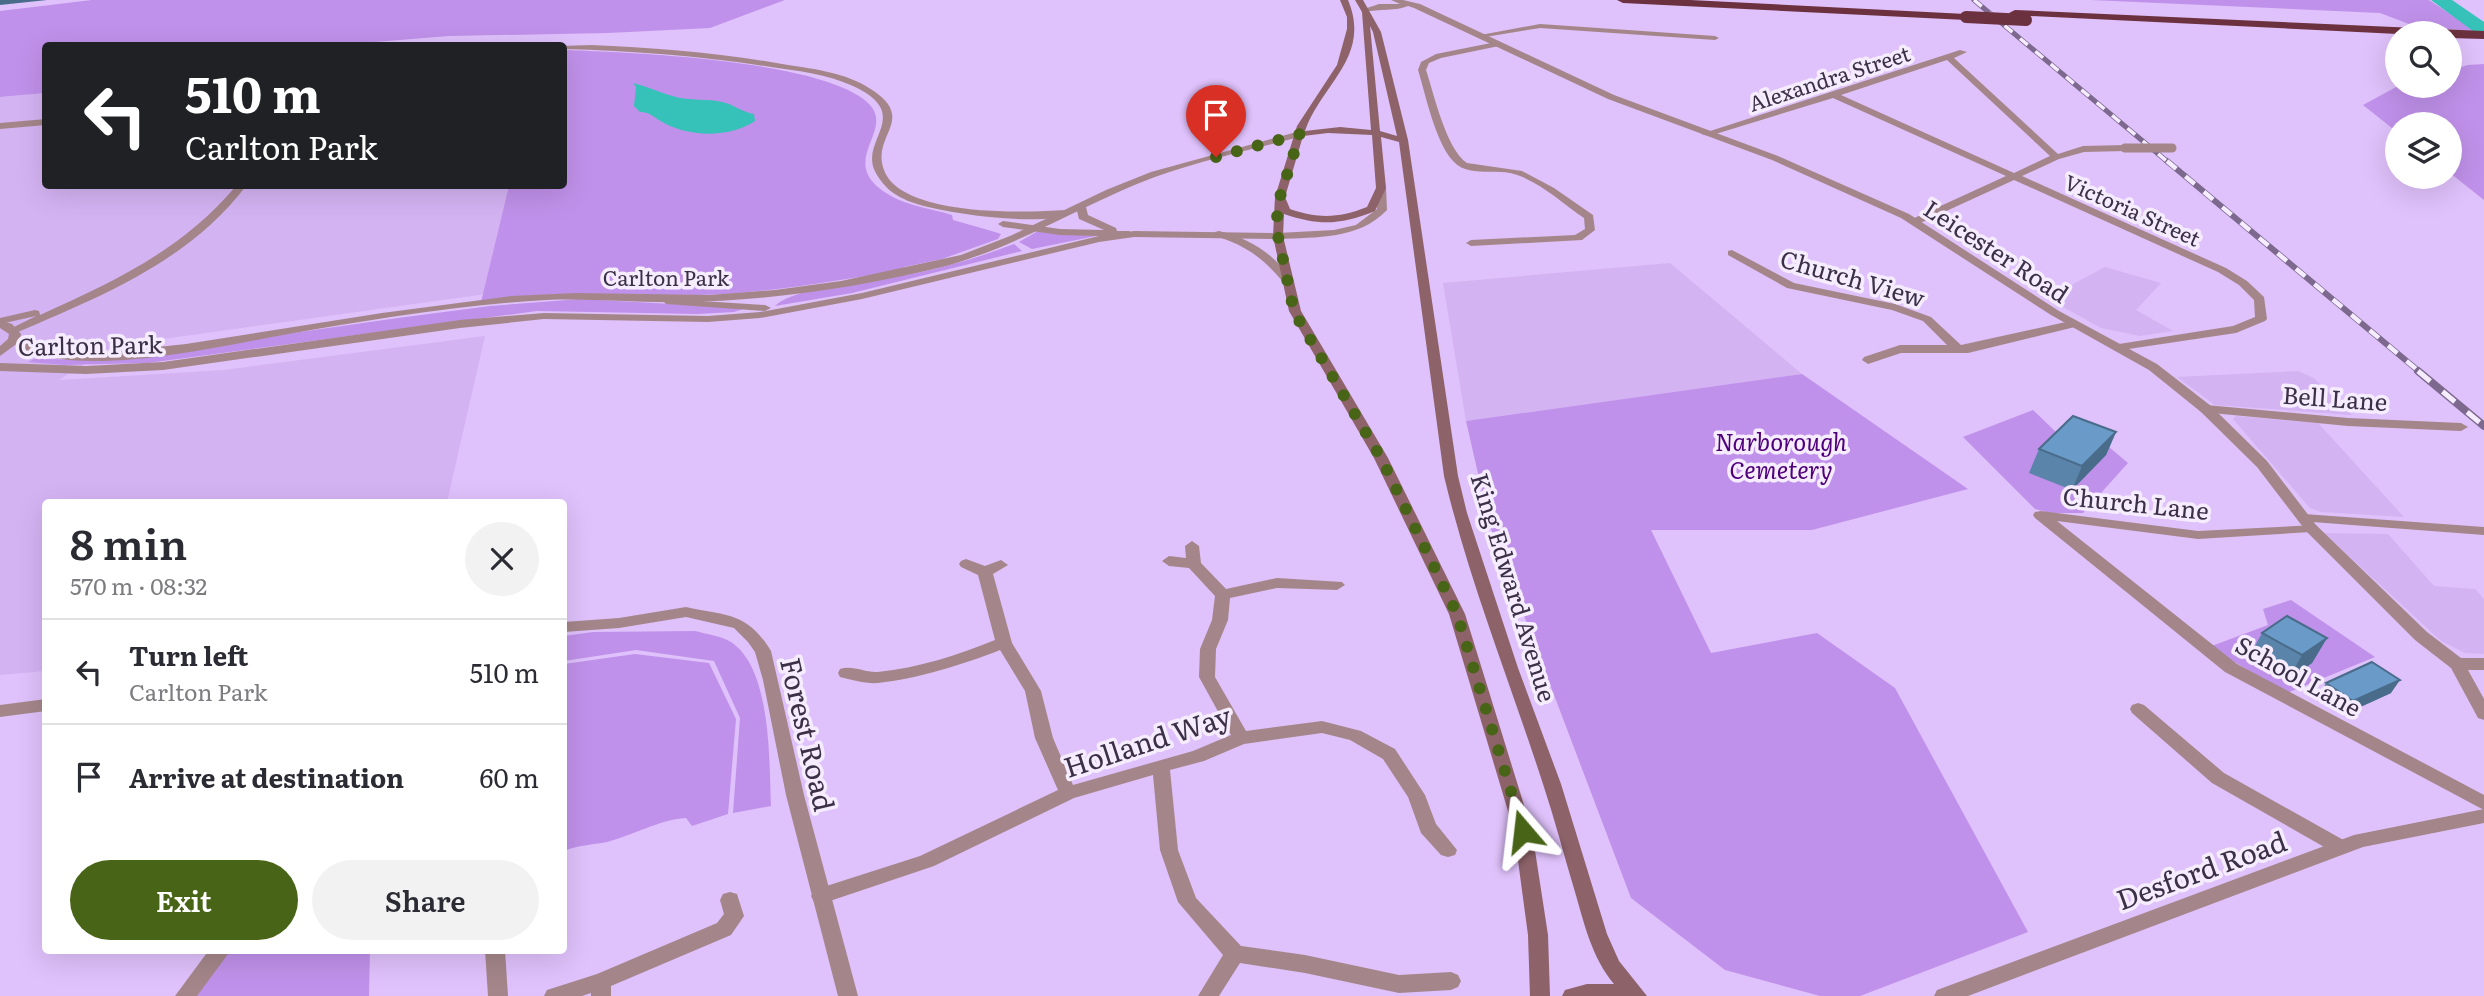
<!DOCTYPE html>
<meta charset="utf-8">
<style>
body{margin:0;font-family:Literata,serif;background:#f2f2f3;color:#2b2b33;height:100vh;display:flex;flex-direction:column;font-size:26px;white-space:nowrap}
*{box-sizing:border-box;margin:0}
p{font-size:23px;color:#7c7c81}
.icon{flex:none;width:38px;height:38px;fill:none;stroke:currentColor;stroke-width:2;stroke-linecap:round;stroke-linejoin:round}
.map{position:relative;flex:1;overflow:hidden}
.drawer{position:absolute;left:42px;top:499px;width:525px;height:455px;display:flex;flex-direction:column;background:#fff;border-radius:7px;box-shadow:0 7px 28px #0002}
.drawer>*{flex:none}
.top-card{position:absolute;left:42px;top:42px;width:525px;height:147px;border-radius:7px;box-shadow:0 7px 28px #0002;background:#202124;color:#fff;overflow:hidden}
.buttons{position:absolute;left:2385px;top:21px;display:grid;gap:14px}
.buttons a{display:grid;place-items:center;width:77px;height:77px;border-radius:50%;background:#fff;box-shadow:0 7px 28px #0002;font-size:35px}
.pin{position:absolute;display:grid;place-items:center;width:60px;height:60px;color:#fff;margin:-72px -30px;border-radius:50% 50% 50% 0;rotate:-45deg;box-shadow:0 0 7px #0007}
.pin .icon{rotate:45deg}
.me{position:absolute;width:77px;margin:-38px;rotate:343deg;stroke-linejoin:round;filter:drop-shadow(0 0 5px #0008)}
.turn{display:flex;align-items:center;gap:24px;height:147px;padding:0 28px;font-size:32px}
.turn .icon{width:91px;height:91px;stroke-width:2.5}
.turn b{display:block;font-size:49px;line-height:60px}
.round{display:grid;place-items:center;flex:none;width:74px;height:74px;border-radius:37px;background:#f2f2f3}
.headline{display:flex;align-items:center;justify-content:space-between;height:119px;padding:0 28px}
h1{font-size:42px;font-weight:600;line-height:52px}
.action{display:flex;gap:14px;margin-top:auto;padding:14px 28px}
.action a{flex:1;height:80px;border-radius:42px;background:#486416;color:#fff;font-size:28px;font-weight:600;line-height:80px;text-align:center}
.action a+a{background:#f2f2f3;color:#2b2b33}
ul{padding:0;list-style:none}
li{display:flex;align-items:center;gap:21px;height:105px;padding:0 28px;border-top:2px solid #e1e1e2}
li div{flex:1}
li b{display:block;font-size:26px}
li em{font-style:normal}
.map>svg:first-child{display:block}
.built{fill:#d4b3f3}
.green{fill:#c091ea}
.water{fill:#36c2b8}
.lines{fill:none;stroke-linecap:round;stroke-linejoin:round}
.river{fill:#36c2b8;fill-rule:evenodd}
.minor{fill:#a4868a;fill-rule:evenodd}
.tertiary{fill:#a4868a;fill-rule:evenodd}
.secondary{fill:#8d6269;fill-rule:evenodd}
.motorway{fill:#6c313e;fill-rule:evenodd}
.rail-far2-casing{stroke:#7c698d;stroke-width:5}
.rail-far1-casing{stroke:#7c698d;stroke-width:6}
.rail-casing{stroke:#7c698d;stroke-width:8}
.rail-far2{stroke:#f5ecfe;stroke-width:3.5;stroke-dasharray:10;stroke-linecap:butt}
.rail-far1{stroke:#f5ecfe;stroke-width:4.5;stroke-dasharray:12;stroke-linecap:butt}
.rail{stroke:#f5ecfe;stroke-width:5;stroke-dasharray:16;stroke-linecap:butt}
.minor-bridge{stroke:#a4868a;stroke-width:9}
.motorway-bridge{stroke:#6c313e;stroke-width:12}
.wall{fill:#5b84ab}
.shaded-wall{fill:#4a6c8b}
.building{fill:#6a9ac7;stroke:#4a6c8b;stroke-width:2}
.route{stroke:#486416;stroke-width:12;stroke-dasharray:0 21.6}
.labels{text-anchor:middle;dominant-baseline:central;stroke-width:7;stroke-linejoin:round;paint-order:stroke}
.far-street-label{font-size:21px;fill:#3c3047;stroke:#f5ecfe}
.street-label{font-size:24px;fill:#3c3047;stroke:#f5ecfe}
.park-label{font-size:24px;font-style:italic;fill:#50007b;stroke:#f5ecfe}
.near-street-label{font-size:28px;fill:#3c3047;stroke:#f5ecfe}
</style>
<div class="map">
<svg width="2484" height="996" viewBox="0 0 2484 996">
<rect width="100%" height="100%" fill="#dfc1fb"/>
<g class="built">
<path d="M45,93L46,186H515L486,294L113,346L59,380L224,370L485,336L447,502H46L45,671L0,675V97Z"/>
<path d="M1670,263L1802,374L1466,421L1443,283Z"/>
<path d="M2105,267L2161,283L2136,310L2173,331L2140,336L2101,328L2047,298Z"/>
<path d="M2298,371L2314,378L2352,415L2215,405L2177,377Z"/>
<path d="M2236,416L2318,423L2404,517L2321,512L2310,508L2233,419Z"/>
<path d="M2324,533L2388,534L2434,586L2475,589L2484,599V654L2465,653L2441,641Z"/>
</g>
<g class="green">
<path d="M92,0H785L710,28L608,33L449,36L326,46H46L45,93L0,97V11Z"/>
<path d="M2091,0H2429L2476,31L2417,27L2380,13Z"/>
<path d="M564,50C626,52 830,60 870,105C895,133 833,163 891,196C908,206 933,209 952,215L953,220L995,232L1001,234L998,239L942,259L904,267L902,270C835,281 767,293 700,295C627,298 554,288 481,302L509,186H564Z"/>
<path d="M2484,64V200L2450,173V124H2398L2397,132L2363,105L2398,86H2450V70L2468,65Z"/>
<path d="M1038,231L1096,236L1032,249L1019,242Z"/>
<path d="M1014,244L1022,251L852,293L775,306C799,284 886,280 921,272C953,265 983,256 1014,244Z"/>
<path d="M580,299L746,308L734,312L697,314L537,311L148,363L64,365L28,362L34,359L104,360L398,318L490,306Z"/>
<path d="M1802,374L1968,489L1812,530H1651L1711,653L1817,633L1895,688L2028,932L1860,996H1820L1725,970L1631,898L1490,526L1466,421Z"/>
<path d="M2033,410L2057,433L2090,431L2128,463L2083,513H2050L2035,509L1963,437Z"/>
<path d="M2291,600L2375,657L2287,693L2209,647L2268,625L2263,609Z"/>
<path d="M695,631C706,634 722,636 731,642C772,669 769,762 771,806L733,813L740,718L714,661L636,650L564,661V636L593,632Z"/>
<path d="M635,654L709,663L736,719L728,814L692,826L686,818C658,820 634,835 607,842C592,845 578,845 564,851V664Z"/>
<path d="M221,950H370L369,996H185Z"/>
</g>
<path class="water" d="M633,83C650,87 662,94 680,98C695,101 714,98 729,104C738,108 744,112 754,114L755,121C730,138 690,137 664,123C654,118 651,112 640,112L634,106L636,87Z"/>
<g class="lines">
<path class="river" d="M2431,0H2452L2484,22V36L2477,34Z"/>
<g class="minor">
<path d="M1540,24L1715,36L1719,38L1715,40L1540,28L1479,38L1475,36Z"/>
<path d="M1496,42L1500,44L1499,46L1441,58L1429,63L1426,70C1434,94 1446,149 1467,163L1522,171L1554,188L1593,215L1595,230L1582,240L1471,246L1466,243L1471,240L1575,235L1585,229L1584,218C1562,203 1537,179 1510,173C1491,169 1467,177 1453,161C1435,141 1426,96 1418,70L1421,62L1436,54Z"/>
<path d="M591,45C657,48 723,53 788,65C815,69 846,73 869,88C918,118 873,134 883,167C896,217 1024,213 1065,210L1070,213C1048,228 930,213 904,199C891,193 884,186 877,175C855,141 917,116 853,86C827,74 798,71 771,67C702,56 633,51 564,49V46H561Z"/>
<path d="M1960,50L1967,52L1954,58L2058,154L2083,146L2125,145L2130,148L2125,151L2084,152L2059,159L2022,176L2226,268L2247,281L2264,297L2267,319L2265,321L2236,333L2115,351L2113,348L2115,345L2119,344L2233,326L2255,317L2254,300L2239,285L2218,272L2014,180L1918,224H1910V220L2006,176L1833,98L1709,136L1701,134ZM1947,60L2050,156L2014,173L1841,95Z"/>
<path d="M46,119V125L0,129V123Z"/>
<path d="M236,186H246C189,261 102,296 18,332L14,334L8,330L36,316L0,324V318L35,310L39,311L40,315C115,281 182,250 236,186Z"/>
<path d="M1378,186L1386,188L1387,210C1358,240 1317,237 1278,239L1273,236L1278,233L1334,230L1356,225L1377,209Z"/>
<path d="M1081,204L1086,207L1088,215L1116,228L1117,231H1129L1134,234L1129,237L1060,235L1003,227L998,224L1003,221L1060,229L1104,230L1079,219L1076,207Z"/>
<path d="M1219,231C1252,239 1273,254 1294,281L1292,283H1284C1264,259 1246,245 1215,236V232Z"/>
<path d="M1732,250L1794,283L1895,304L1931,317L1961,345L2075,320L2081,324L2079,326L1968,353H1901L1868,364L1862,360L1864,357L1900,345H1947L1923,321L1892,310L1787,288L1728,255V251Z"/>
<path d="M670,299L765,305L771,308L765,311L666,304L664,302Z"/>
<path d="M2206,405L2348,418L2461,423L2468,427L2461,431L2348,426L2201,412L2200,409Z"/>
<path d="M2041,511L2198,531L2316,525L2318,528L2311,532L2198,539L2057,521L2237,664L2484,795V810L2225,672L2035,518L2033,515L2035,512Z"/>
<path d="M2304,514L2484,527V535L2299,521L2297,518L2299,515Z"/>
<path d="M1192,541L1199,546L1201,563L1226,589L1277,578L1342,582L1345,585L1337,590L1277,588L1230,598L1228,620L1216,649L1215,677L1246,731L1322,721L1361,731L1395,749L1425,795L1436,824L1457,850L1455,855L1448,857L1441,855L1421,833L1408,797L1383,759L1350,740L1322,733L1244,744L1204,761L1170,770L1178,850L1196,898L1241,946L1305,955L1399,975L1451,972L1458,975L1461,981L1458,987L1451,990L1399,993L1305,973L1240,963L1219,996H1198L1223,955L1178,902L1160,850L1153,775L1074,798L934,866L821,904L814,902L811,896L814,890L920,856L1058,790L1035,738L1025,691L1000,650C965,664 916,679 878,683C867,684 851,680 840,677L838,673L840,669C853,665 865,673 878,672C918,668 958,655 995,640L978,575L961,567L959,564L961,561L966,559L985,566L1001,560L1008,565L993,574L1012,643L1041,691L1053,738L1073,785L1193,751L1231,735L1199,677L1200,649L1212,620L1215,596L1189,568L1169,566L1162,561L1169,556L1186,558L1185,546Z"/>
<path d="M2138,703L2144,705L2224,773L2347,842L2349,847L2347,852L2340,854L2333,852L2212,783L2132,713L2130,709L2132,705Z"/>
<path d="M730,892L737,894L744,916L731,935L611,986V996H591V993L582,996H544L547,990L597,974L717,923L724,914L720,900L723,894Z"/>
<path d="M209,950H231L197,996H175Z"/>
<path d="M485,950H505L508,996H488Z"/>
</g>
<g class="tertiary">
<path d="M1391,0H1403L1420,4L1614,95L1778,156L1909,214L2059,311L2157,364L2211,406L2267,461L2316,525L2427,632L2461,658H2484V670H2468L2484,699V720L2478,718L2451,668L2415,640L2306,531L2257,467L2201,412L2149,370L2051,315L1901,218L1772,160L1608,99L1414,8L1408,6C1397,11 1378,9 1365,12L1361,10L1379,4H1400Z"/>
<path d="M1300,131L1303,132V136C1248,151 1191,162 1137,184C1072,211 1011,249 942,267C856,288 767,301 679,302C635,303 590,298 546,300C458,305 369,320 283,335C214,347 76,381 15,345L0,356V346L8,339L9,334L0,328V320L12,324L21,334L20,339L37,348L64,353H102L186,344L382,313L511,296L576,293L709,295L775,290L841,281L961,255L1010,236L1106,190L1151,172Z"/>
<path d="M1134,231L1278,233L1283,236L1278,239L1134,237L1099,242L862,299L760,318L708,322L544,319L460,328L163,370L86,374L0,371V363L86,366L163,362L460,320L544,313L708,316L760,312L862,293L1099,236Z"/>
<path d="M686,607C727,616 747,612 771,651L804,795L858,996H838L786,795L763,680L755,652L748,642L734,628L686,617L619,628L564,632V622L619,618Z"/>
<path d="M46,699V711L0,717V705Z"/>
<path d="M2484,809V823L2363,847L1968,996H1934L1937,990L2354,835Z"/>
</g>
<path class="secondary" d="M1340,0H1348C1372,57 1321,84 1305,131L1340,127L1371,130L1362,12L1355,0H1363L1381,32L1408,140L1458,476L1467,513L1518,668L1561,784L1607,934L1619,961L1647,996H1562L1565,990L1587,984H1614C1592,958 1584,923 1575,892C1564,856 1555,820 1543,784C1510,682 1469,581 1444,476L1399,142L1381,137L1386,188L1375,211C1340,225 1320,226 1284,214L1283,236L1301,311L1388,458L1465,614L1532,831L1548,935L1550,996H1530L1528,935L1514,831L1449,614L1374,458L1289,311L1273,236L1275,197L1297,126L1337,65L1347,29V17ZM1370,26L1373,32L1397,136L1380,131ZM1328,133L1372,135L1376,188L1367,207C1339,218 1319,219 1290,209L1285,197L1303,136Z"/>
<g class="motorway">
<path d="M1617,0H1690L1966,14L1972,17L1966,20L1623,3Z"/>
<path d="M2015,10L2484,31V39L2450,38V33L2398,34L2011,15L2009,13Z"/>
</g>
<g class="rail-far2-casing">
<path id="rail-far2" d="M1974,0L2169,163"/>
</g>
<g class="rail-far1-casing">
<path id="rail-far1" d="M2167,161L2421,373"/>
</g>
<g class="rail-casing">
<path id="rail" d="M2418,371L2484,426"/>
</g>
<use href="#rail-far2" class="rail-far2"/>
<use href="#rail-far1" class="rail-far1"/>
<use href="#rail" class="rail"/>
<path class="minor-bridge" d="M2125,148H2172"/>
<path class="motorway-bridge" d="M1966,17L2026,20"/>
</g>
<g class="wall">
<path d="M2116,432L2106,455L2072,490L2029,473L2039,449Z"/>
<path d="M2262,633L2327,638L2312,663L2287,681L2248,659Z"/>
<path d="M2326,683L2391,693L2345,714L2318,697Z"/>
</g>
<g class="shaded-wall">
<path d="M0,0H47L0,5Z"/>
<path d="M2116,432L2106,455L2072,490L2082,466Z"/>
<path d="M2327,638L2312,663L2287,681L2302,655Z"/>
<path d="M2400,680L2391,693L2345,714L2353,701Z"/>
</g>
<g class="building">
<path d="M2073,416L2116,432L2082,466L2039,449Z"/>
<path d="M2287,616L2327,638L2302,655L2262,633Z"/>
<path d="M2372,662L2400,680L2353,701L2326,683Z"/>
</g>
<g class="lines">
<path class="route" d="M1216,157L1300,134L1280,197L1277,213L1278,236L1294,312L1381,458L1457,614L1523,831"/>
</g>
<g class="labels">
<g class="far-street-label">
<text transform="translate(1829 77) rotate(-18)">Alexandra Street</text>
<text transform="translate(2133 209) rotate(24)">Victoria Street</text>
<text x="666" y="276">Carlton Park</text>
</g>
<g class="street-label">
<text transform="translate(1997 250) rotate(33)">Leicester Road</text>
<text transform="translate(1853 277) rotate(16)">Church View</text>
<text transform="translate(90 344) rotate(-1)">Carlton Park</text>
<text transform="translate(2335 397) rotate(4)">Bell Lane</text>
<text transform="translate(2136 502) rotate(6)">Church Lane</text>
<text transform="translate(1515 587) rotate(73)">King Edward Avenue</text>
<text transform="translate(2299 675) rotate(29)">School Lane</text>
</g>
<g class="park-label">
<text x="1781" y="440">Narborough<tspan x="1781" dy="28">Cemetery</tspan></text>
</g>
<g class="near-street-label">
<text transform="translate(809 734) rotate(77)">Forest Road</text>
<text transform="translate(1147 740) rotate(-18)">Holland Way</text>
<text transform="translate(2201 869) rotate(-20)">Desford Road</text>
</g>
</g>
</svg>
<div class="buttons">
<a><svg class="icon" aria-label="search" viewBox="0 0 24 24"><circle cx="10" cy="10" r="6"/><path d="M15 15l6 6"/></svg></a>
<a><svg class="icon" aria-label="layers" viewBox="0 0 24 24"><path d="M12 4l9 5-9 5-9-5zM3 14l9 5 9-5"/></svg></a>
</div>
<div class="pin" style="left:1216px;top:157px;background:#d93025"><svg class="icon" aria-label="arrive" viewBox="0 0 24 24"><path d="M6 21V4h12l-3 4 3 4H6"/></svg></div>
<svg class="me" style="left:1523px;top:831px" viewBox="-20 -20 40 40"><path d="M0-17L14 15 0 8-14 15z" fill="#486416" stroke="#fff" stroke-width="4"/></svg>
<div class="top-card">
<div class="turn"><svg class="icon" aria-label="left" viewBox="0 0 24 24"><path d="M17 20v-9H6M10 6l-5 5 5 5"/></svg><div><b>510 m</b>Carlton Park</div></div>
</div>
<section class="drawer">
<div class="headline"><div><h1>8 min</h1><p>570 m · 08:32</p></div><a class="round"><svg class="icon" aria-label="close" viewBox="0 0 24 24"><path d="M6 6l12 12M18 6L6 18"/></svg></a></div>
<ul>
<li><svg class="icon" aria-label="left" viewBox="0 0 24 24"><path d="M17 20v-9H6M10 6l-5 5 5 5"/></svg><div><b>Turn left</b><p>Carlton Park</p></div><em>510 m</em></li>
<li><svg class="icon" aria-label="arrive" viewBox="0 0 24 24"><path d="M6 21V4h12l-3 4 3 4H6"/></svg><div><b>Arrive at destination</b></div><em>60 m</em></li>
</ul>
<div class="action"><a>Exit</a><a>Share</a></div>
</section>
</div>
